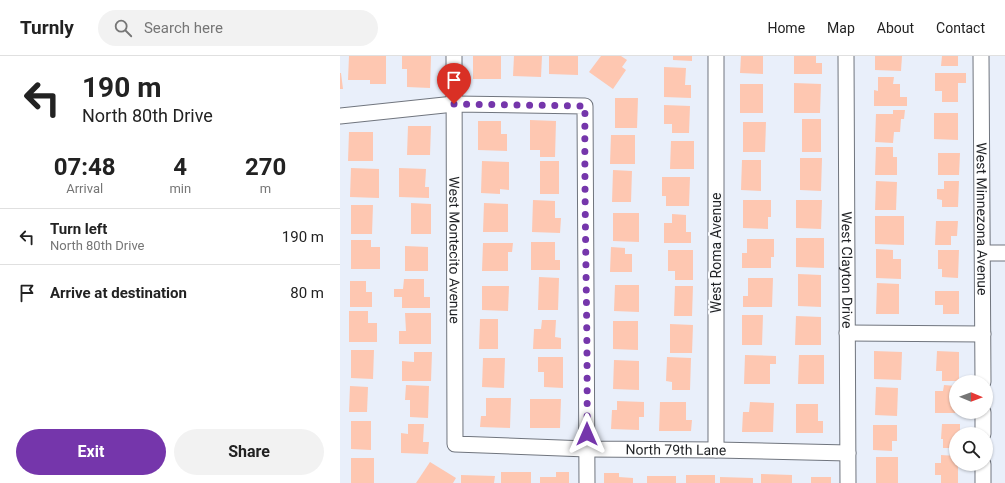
<!DOCTYPE html>
<style>
body{margin:0;font-family:Roboto,sans-serif;background:#f2f2f2;color:#222;height:100vh;display:flex;flex-direction:column;font-size:15px;white-space:nowrap}
*{box-sizing:border-box;margin:0}
p{font-size:13px;color:#767676}
.icon{flex:none;width:22px;height:22px;fill:none;stroke:currentColor;stroke-width:2;stroke-linecap:round;stroke-linejoin:round}
.map{position:relative;flex:1;overflow:hidden}
.drawer{display:flex;flex-direction:column;background:#fff;width:340px}
.drawer>*{flex:none}
.guide{background:#fff;color:#222;overflow:hidden}
.needle{width:26px;rotate:91deg}
.buttons{position:absolute;left:609px;top:319px;display:grid;gap:8px}
.buttons a{display:grid;place-items:center;width:44px;height:44px;border-radius:50%;background:#fff;box-shadow:0 1px 3px #0004;font-size:20px}
.pin{position:absolute;display:grid;place-items:center;width:34px;height:34px;color:#fff;margin:-41px -17px;border-radius:50% 50% 50% 0;rotate:-45deg;box-shadow:0 0 4px #0007}
.pin .icon{rotate:45deg}
.me{position:absolute;width:44px;margin:-22px;rotate:0deg;stroke-linejoin:round;filter:drop-shadow(0 0 3px #0008)}
.turn{display:flex;align-items:center;gap:14px;height:84px;padding:0 16px;font-size:18px}
.turn .icon{width:52px;height:52px;stroke-width:2.5}
.turn b{display:block;font-size:28px;line-height:34px}
.eta{display:flex;justify-content:space-evenly;align-items:center;height:68px;text-align:center}
.eta b{font-size:24px;font-weight:700;line-height:28px}
.cta{display:flex;gap:8px;margin-top:auto;padding:8px 16px}
.cta a{flex:1;height:46px;border-radius:24px;background:#7536ab;color:#fff;font-size:16px;font-weight:700;line-height:46px;text-align:center}
.cta a+a{background:#f2f2f2;color:#222}
ul{padding:0;list-style:none}
li{display:flex;align-items:center;gap:12px;height:56px;padding:0 16px;border-top:1px solid #e0e0e0}
li div{flex:1}
li b{display:block;font-size:15px}
li em{font-style:normal}
header{display:flex;align-items:center;gap:24px;box-sizing:border-box;height:56px;padding:0 20px;background:#fff;border-bottom:1px solid #e0e0e0}
header strong{font-size:19px}
nav{display:flex;gap:22px;margin-inline-start:auto;font-size:14px}
.search{width:280px;height:36px;background:#f2f2f2;display:flex;align-items:center;gap:10px;box-sizing:border-box;padding:0 14px;border-radius:22px;color:#767676;font-size:15px}
main{display:flex;flex:1;min-height:0}
.map>svg:first-child{display:block}
.building{fill:#fec7b1}
.lines{fill:none;stroke-linecap:round;stroke-linejoin:round}
.minor-casing{stroke:#70757e;stroke-width:17}
.minor{stroke:#fff;stroke-width:15}
.route{stroke:#7536ab;stroke-width:7;stroke-dasharray:0 12.6}
.labels{text-anchor:middle;dominant-baseline:central;stroke-width:4;stroke-linejoin:round;paint-order:stroke}
.street-label{font-size:14px;fill:#1f2124;stroke:#fbfcfe}
</style>
<header>
<strong>Turnly</strong>
<div class="search"><svg class="icon" aria-label="search" viewBox="0 0 24 24"><circle cx="10" cy="10" r="6"/><path d="M15 15l6 6"/></svg>Search here</div>
<nav><a>Home</a><a>Map</a><a>About</a><a>Contact</a></nav>
</header>
<main>
<section class="drawer">
<div class="guide">
<div class="turn"><svg class="icon" aria-label="left" viewBox="0 0 24 24"><path d="M17 20v-9H6M10 6l-5 5 5 5"/></svg><div><b>190 m</b>North 80th Drive</div></div>
</div>
<div class="eta">
<div><b>07:48</b><p>Arrival</p></div>
<div><b>4</b><p>min</p></div>
<div><b>270</b><p>m</p></div>
</div>
<ul>
<li><svg class="icon" aria-label="left" viewBox="0 0 24 24"><path d="M17 20v-9H6M10 6l-5 5 5 5"/></svg><div><b>Turn left</b><p>North 80th Drive</p></div><em>190 m</em></li>
<li><svg class="icon" aria-label="arrive" viewBox="0 0 24 24"><path d="M6 21V4h12l-3 4 3 4H6"/></svg><div><b>Arrive at destination</b></div><em>80 m</em></li>
</ul>
<div class="cta"><a>Exit</a><a>Share</a></div>
</section>
<div class="map">
<svg width="665" height="427" viewBox="0 0 665 427">
<rect width="100%" height="100%" fill="#e9effa"/>
<g class="building">
<path d="M9,0H46V28H30V24H8Z"/>
<path d="M62,0H91L90,32L67,31V13H62Z"/>
<rect x="133" y="0" width="28" height="23"/>
<path d="M174,0H202L201,21L173,20Z"/>
<path d="M209,0H238V19L209,18Z"/>
<path d="M261,0H281L287,4L282,11L286,14L273,33L249,16Z"/>
<path d="M333,0H352V5L333,4Z"/>
<path d="M401,0H423V18L400,17Z"/>
<path d="M454,0H476V7H482V18H454Z"/>
<path d="M535,0H562L561,15L535,14Z"/>
<path d="M602,0H618V10H601Z"/>
<path d="M324,11L346,12L345,29H351V42L324,41Z"/>
<path d="M0,17H1L3,33H0Z"/>
<path d="M595,17H626V27H618V46H602V35H595Z"/>
<path d="M538,21H554L553,28H560V41H567V50H534V34L538,35Z"/>
<path d="M454,27L481,28L480,57H454Z"/>
<rect x="400" y="28" width="23" height="29"/>
<path d="M275,42H298L297,72H275Z"/>
<path d="M324,49L350,50L349,77H332V68H324Z"/>
<path d="M553,54H565L564,63H561L560,76H554L553,87L535,86L536,58H553Z"/>
<path d="M594,57H618V84L594,83Z"/>
<rect x="462" y="63" width="19" height="33"/>
<path d="M190,64L216,65L215,101H200V94H190Z"/>
<path d="M138,65H161V78H167V95L138,94Z"/>
<path d="M403,66H426L425,96H403Z"/>
<path d="M68,70H91L90,99H67Z"/>
<path d="M9,76H33V105H8Z"/>
<path d="M271,79H295V108H270Z"/>
<path d="M331,85H354V113H330Z"/>
<path d="M536,91H553V101H557V119H535Z"/>
<path d="M598,97H620L619,119H598Z"/>
<path d="M460,102H482L481,135L460,134Z"/>
<path d="M402,104H421V135L401,134Z"/>
<path d="M142,105L169,106V134L160,133V138L141,137Z"/>
<rect x="200" y="105" width="19" height="33"/>
<path d="M11,112L39,113V142L10,141Z"/>
<path d="M59,112L86,113L85,131H89V142L59,141Z"/>
<path d="M273,114L292,115L291,146H272Z"/>
<path d="M322,121H350L349,150H326V140H322Z"/>
<path d="M536,125L557,126L556,154H535Z"/>
<path d="M604,125H619L618,151H602V144L597,143V133H604Z"/>
<path d="M193,144L215,145V162H221L220,177L192,176Z"/>
<path d="M403,144H431V161H428V173L403,172Z"/>
<path d="M456,144H482L481,173L456,172Z"/>
<path d="M71,147L91,148V178H71Z"/>
<path d="M144,147L168,148V176H143Z"/>
<path d="M11,149H33L32,178H11Z"/>
<path d="M273,157H299V186L273,185Z"/>
<path d="M332,158L346,159V176H351V187H324V167H332Z"/>
<path d="M535,160H564V189L535,188Z"/>
<path d="M596,165H618L617,180H611V189H595Z"/>
<path d="M456,182H484V212L456,211Z"/>
<path d="M407,183H434V201H431V212H402V197H407Z"/>
<path d="M11,184H31V191H40V213H11Z"/>
<path d="M191,186H215V204H220V214H191Z"/>
<path d="M143,187H173L172,196H168V215H142Z"/>
<path d="M65,190L88,191V215H65Z"/>
<path d="M271,191L285,192V198H292V216H270Z"/>
<path d="M536,193L553,194V203H561V223L536,222Z"/>
<path d="M328,194H353V224H335V215H328Z"/>
<path d="M598,194H619L618,222L602,221V213H598Z"/>
<path d="M458,218L481,219V251L458,250Z"/>
<path d="M199,221L219,222L218,254H198Z"/>
<path d="M408,222H433L432,251H403V240H408Z"/>
<path d="M64,223H84V241H90V252H62V241H54V233H63Z"/>
<path d="M10,225H26V236H32V251H10Z"/>
<path d="M537,227L559,228V258H536Z"/>
<path d="M275,229H299V256L274,255Z"/>
<path d="M142,230H169L168,255L142,254Z"/>
<path d="M335,230H353L352,260H334Z"/>
<path d="M595,235H619V258H603V249H595Z"/>
<path d="M9,255H28V267H37V286H9Z"/>
<path d="M65,257H91V288H59V275H66Z"/>
<path d="M402,259H423L422,289H402Z"/>
<path d="M456,260L481,261V289H455Z"/>
<path d="M140,263H158V293H139Z"/>
<path d="M202,264H216L215,281L221,282V293H193L194,273H201Z"/>
<path d="M273,265H298V294L273,293Z"/>
<path d="M330,268L353,269L352,297H330Z"/>
<path d="M11,294H34L33,323L11,322Z"/>
<path d="M534,295L562,296L561,324L534,323Z"/>
<path d="M597,295L619,296V325H602V315H596Z"/>
<path d="M74,296H92L91,325H62V305L74,306Z"/>
<path d="M405,299L436,300V308H430V328H404Z"/>
<path d="M459,299H484V328H458Z"/>
<path d="M198,301H223V332L204,331V316H198Z"/>
<path d="M327,301L351,302L350,334H332V326L326,325Z"/>
<path d="M143,302H165L164,332L142,331Z"/>
<path d="M274,304L299,305V334L273,333Z"/>
<path d="M66,329L89,330L88,362L70,361V344H65Z"/>
<path d="M604,329L616,330V357H595V335H603Z"/>
<path d="M10,330L28,331L27,356H9Z"/>
<path d="M536,331L558,332L557,360L535,359Z"/>
<path d="M146,342H171L170,372L140,371L141,360H146Z"/>
<path d="M190,343H221L220,372H190Z"/>
<path d="M277,345L304,346V361H299V374L271,373L272,354H277Z"/>
<path d="M320,346H346V364H352L351,375H319Z"/>
<path d="M410,346L434,347L433,376H402L403,356H409Z"/>
<path d="M456,348H478V365H483V377H456Z"/>
<path d="M11,365H31V394L11,393Z"/>
<path d="M68,368H84L83,386H89L88,398L61,397V377L68,378Z"/>
<path d="M602,368H620V378H616V392H603V383H601Z"/>
<path d="M533,369H557V385H552V395L533,394Z"/>
<path d="M601,399L616,400V408H618V427H601V419H595V407H601Z"/>
<rect x="536" y="401" width="22" height="26"/>
<rect x="11" y="402" width="23" height="25"/>
<path d="M90,406L116,422L113,427H76Z"/>
<rect x="161" y="416" width="30" height="11"/>
<path d="M216,416H229V427H200V421H216Z"/>
<path d="M264,417H279V421L293,422V427H264Z"/>
<path d="M421,418L452,419V427H421Z"/>
<path d="M121,419L155,420L154,427H121Z"/>
<rect x="346" y="419" width="29" height="8"/>
<rect x="307" y="420" width="29" height="7"/>
<path d="M380,421L413,422V427H380Z"/>
<rect x="471" y="421" width="20" height="6"/>
</g>
<g class="lines">
<g class="minor-casing">
<g id="minor">
<path id="s1" d="M114,0L115,388L247,393L376,394L508,397"/>
<path d="M376,0V394"/>
<path id="s2" d="M506,0L508,427"/>
<path id="s3" d="M641,0L643,326"/>
<path d="M0,60L114,48L245,50C245,176 247,301 247,427"/>
<path d="M643,197H665"/>
<path d="M507,277L643,278"/>
<path d="M643,356V378"/>
<path d="M643,408V427"/>
</g>
</g>
<use href="#minor" class="minor"/>
</g>
<g class="lines">
<path class="route" d="M114,48L245,50C244,160 248,269 247,378"/>
</g>
<g class="labels">
<g class="street-label">
<text stroke="none"><textPath href="#s3" startOffset="163">West Minnezona Avenue</textPath></text>
<text stroke="none"><textPath href="#s1" startOffset="194">West Montecito Avenue</textPath></text>
<text transform="translate(376 197) rotate(-90)">West Roma Avenue</text>
<text stroke="none"><textPath href="#s2" startOffset="214">West Clayton Drive</textPath></text>
<text stroke="none"><textPath href="#s1" startOffset="609">North 79th Lane</textPath></text>
</g>
</g>
</svg>
<div class="buttons">
<a><svg class="needle" viewBox="-14 -14 28 28"><path d="M0-13l5 13h-10z" fill="#e53935"/><path d="M0 13l5-13h-10z" fill="#767676"/></svg></a>
<a><svg class="icon" aria-label="search" viewBox="0 0 24 24"><circle cx="10" cy="10" r="6"/><path d="M15 15l6 6"/></svg></a>
</div>
<div class="pin" style="left:114px;top:48px;background:#d93025"><svg class="icon" aria-label="arrive" viewBox="0 0 24 24"><path d="M6 21V4h12l-3 4 3 4H6"/></svg></div>
<svg class="me" style="left:247px;top:378px" viewBox="-20 -20 40 40"><path d="M0-17L14 15 0 8-14 15z" fill="#7536ab" stroke="#fff" stroke-width="4"/></svg>
</div>
</main>
